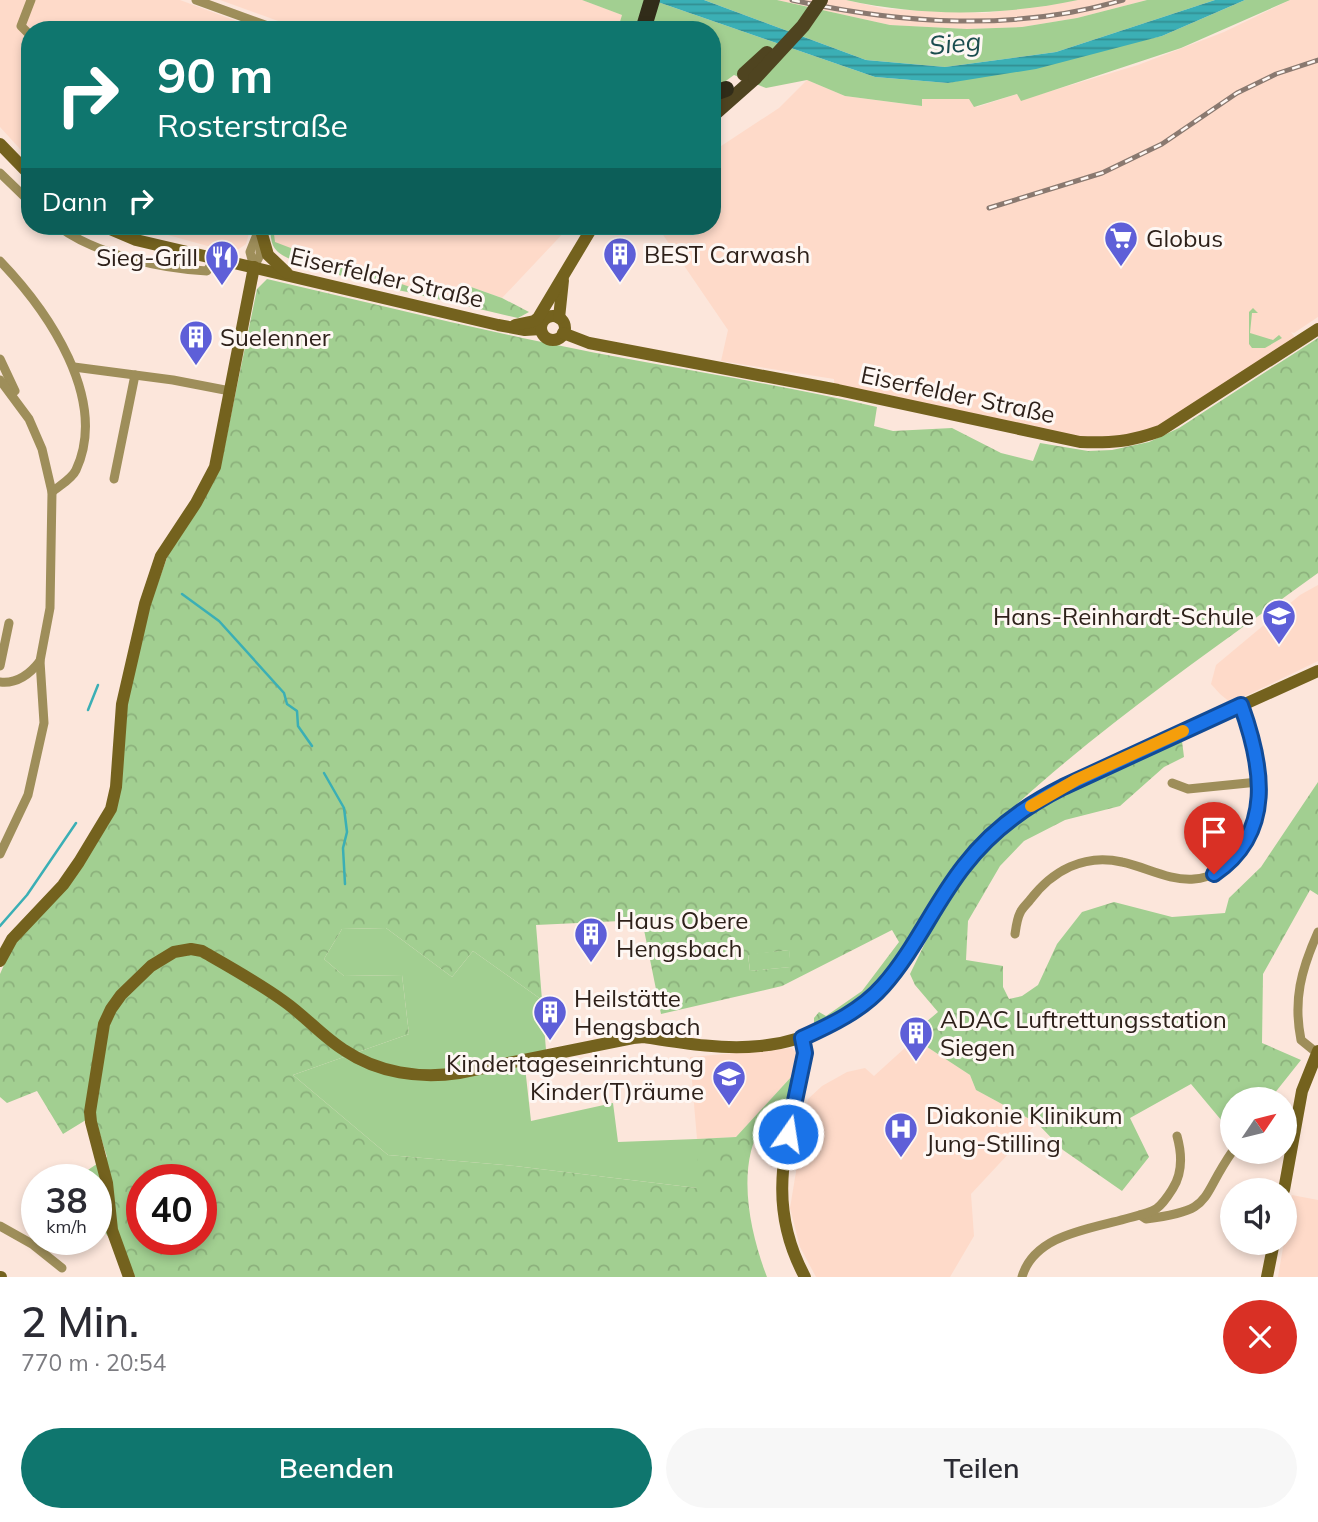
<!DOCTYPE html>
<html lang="de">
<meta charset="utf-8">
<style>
body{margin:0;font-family:Mulish,sans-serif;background:#f7f7f7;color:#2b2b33;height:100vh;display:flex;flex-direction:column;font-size:26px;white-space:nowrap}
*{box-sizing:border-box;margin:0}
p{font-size:23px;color:#7c7c81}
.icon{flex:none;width:38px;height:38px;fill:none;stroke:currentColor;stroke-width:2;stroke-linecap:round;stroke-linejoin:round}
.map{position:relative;height:1277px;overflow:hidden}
.sheet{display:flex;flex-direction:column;background:#fff;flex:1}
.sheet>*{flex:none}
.hud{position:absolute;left:21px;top:21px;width:700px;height:214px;border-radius:28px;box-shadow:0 4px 10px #0003;background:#0f766e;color:#fff;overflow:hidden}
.needle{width:46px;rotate:55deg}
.tools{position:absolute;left:1220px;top:1087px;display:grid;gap:14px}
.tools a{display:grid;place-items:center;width:77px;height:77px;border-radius:50%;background:#fff;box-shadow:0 4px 10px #0003;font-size:35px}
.speed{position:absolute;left:21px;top:1164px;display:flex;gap:14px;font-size:35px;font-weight:700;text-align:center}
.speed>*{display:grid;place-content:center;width:91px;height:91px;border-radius:50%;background:#fff;box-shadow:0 4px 10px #0003;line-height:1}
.speed small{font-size:18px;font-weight:400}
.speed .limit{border:10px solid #d22;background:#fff;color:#111}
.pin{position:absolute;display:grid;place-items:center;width:60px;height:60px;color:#fff;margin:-72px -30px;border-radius:50% 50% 50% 0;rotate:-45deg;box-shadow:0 0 7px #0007}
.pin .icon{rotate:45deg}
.me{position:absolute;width:77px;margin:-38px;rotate:13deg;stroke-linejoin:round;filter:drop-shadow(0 0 5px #0008)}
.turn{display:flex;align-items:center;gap:24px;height:147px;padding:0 21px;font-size:32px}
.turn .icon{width:91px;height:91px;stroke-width:2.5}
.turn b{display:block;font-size:49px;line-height:60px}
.then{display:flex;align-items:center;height:66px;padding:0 21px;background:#0003;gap:14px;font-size:26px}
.round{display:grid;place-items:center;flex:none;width:74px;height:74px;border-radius:37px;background:#f7f7f7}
.summary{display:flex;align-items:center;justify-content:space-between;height:119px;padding:0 21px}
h1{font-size:42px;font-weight:600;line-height:52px}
.primary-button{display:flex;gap:14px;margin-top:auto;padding:14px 21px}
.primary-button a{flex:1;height:80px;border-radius:42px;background:#0f766e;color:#fff;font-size:28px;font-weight:600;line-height:80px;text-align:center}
.primary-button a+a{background:#f7f7f7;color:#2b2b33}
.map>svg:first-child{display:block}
.built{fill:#fedac9}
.green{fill:#a2cf91}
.forest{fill:url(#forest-crowns);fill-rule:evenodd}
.water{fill:url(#water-rules)}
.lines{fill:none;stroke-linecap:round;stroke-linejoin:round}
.stream{stroke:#3bafb5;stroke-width:2.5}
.street{stroke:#9e8e5a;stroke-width:9}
.secondary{stroke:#74621e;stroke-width:12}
.primary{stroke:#4f4420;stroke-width:14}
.highway{stroke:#312c19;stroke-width:16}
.rail-casing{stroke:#8a7970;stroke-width:5}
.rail{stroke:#fef7f3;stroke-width:2.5;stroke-dasharray:8;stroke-linecap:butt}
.primary-bridge{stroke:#4f4420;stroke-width:14}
.route-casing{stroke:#114b97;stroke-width:18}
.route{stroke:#1a73e8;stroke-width:12}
.slow{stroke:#f59e0b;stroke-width:12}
.labels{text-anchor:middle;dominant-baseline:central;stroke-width:6;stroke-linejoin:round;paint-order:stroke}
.poi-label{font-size:24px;fill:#2e211a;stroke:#fef7f3;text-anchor:start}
.street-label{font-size:24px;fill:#2e211a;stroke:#fef7f3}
.water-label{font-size:26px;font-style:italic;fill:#1b4d4f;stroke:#fef7f3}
</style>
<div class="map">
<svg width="1318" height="1277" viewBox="0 0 1318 1277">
<defs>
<pattern id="forest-crowns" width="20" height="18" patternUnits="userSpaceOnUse" patternTransform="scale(1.75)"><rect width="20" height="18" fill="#a2cf91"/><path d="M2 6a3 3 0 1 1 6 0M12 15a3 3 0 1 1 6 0" fill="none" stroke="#8cb17c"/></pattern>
<pattern id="water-rules" width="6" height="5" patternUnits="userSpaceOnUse" patternTransform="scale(1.75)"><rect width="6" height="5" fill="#3bafb5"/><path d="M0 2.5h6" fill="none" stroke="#328e92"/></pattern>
</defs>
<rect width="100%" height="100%" fill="#fce6db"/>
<g class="built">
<path d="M0,0H180L261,30H30V160L0,127Z"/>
<path d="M220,0H582L622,15L617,30H303Z"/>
<path d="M777,0H846L885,9L986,13L1078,0H1147L1077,18L1022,27L967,29L890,25Z"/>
<path d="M1290,0H1318V317L1294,333L1291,332L1298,342L1183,418L1114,444L834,386V379L721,361L728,330L657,226H712V152L779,108L807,80L845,96L921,106V99H970L977,107L1017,94L1021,100L1138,65L1224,32Z"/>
<path d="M131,226H251L246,244L233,253L157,232H146Z"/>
<path d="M270,226H570L502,298L460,283L454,303L326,270L283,256L273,246Z"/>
<path d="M1318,585V661L1231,703L1220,694L1211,684L1216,665L1300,595Z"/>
<path d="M917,1037L921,1043L970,1075L976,1090L1037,1123L971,1194L974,1236L950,1277H816L800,1247L790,1208L808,1099L822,1086L847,1072L865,1068L874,1076Z"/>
<path d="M792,1048L798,1055L792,1076L736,1137L697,1139L690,1057Z"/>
<path d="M1292,1195L1318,1200V1277H1278Z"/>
</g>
<g class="green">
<path d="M582,0H652L875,77L948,83L1162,36L1245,0H1290L1181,48L1021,101L1017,94L974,107L969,99H922V106L845,96L807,80L766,88L734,75L712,91V30H622L618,28L622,15Z"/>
<path d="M704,0H777L890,25L967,29L1022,27L1077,18L1147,0H1215L1056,52L945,67L866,60Z"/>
<path d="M846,0H1078C1002,16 922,17 846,0Z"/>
<path d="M270,226H273L275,242L296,250L294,257L298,258L300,252L363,275L365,271L410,287L450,297L455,299L454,303C423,295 294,269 277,251C270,244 271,235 270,226Z"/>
<path d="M1253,308L1258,313H1252L1250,333L1273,340L1279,335L1282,338L1265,348H1252L1249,344V312Z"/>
<path d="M386,928L452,977L473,951L542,1000L546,1050L524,1058L531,1121L613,1103L618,1142L697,1139V1188L515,1166L388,1155L293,1075L409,1034L402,975L344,976L324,959L342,929Z"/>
<path d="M789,950L791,967L750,971L748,954Z"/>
</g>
<g class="forest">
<path d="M267,279C357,300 447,322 537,341C650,365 765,381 877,407L874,426L893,431L952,428L1001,453L1033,461L1040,443L1088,451L1112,450L1149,442L1179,428L1318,338V573C1215,648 1109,720 1015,806C1000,820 983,834 969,849C944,874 926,912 907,942C884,980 852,1005 814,1026V1018L819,1012L826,1016L862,991L899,942L892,930L782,986L661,1014L642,920L536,925L542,1000L473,951L452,977L386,928L342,929L324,959L344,976L402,975L409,1034L293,1075L388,1155L515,1166L697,1188V1139L736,1137L792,1076L791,1097C782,1105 769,1113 763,1123C735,1166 750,1233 767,1277H135L133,1271L96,1220V1180L89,1179L85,1172L107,1157L94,1115L63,1134L37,1091L7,1103L0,1097V974L14,942L108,825L125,709L151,602L169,552L222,459L257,289ZM789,950L790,967L750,971L748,955ZM142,1180H201V1239H142Z"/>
<path d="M460,283L502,298L529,312L518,318L454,303Z"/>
<path d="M1182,741L1184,757L1164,767L1120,806L1065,820L1024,841L1000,866L968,921L966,960L1003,966V987L1009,999L1022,996L1038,985L1057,944L1082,912L1114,902L1172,917L1225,913L1229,898L1261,867L1318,782V895L1310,890L1263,974L1262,1043L1301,1060L1270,1099H1232V1133L1191,1084L1130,1118L1149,1157L1122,1191L1063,1150L1037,1123L976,1090L970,1075L921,1043L917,1037L911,1043L906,1039L938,1012L915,985L910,974L939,914L954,889L990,844L1027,814L1054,799Z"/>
</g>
<path class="water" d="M652,0H704L866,60L945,67L1056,52L1215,0H1245L1162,36L1036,69L948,83L875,77Z"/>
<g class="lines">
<g class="stream">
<path d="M182,594L219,621L284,693L287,704L297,711L298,726L312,746"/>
<path d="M88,710L98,685"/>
<path d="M324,773L344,808L347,832L343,848L345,884"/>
<path d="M0,926L27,895L76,823"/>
</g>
<g class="street">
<path d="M196,0L279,30"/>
<path d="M30,35L21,26L31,0"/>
<path d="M0,173L30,202"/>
<path d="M58,226C94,254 162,269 207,271L215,258"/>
<path d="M0,261C48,311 109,399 76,470C72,479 59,486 52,492"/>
<path d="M254,267L260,255V239"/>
<path d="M254,267L250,252L258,232"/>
<path d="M0,359L15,391L11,394"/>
<path d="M74,367L173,380L230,391"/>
<path d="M0,380L29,419L42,449L52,492L50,608L40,661L44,723L28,795L0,854"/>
<path d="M114,479L135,375"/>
<path d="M0,666L9,623"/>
<path d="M0,682C17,684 30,674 40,661"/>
<path d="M1172,783L1188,789L1258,782"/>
<path d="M1015,934C1016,927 1017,919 1020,913C1022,908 1027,904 1030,900C1052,871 1084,853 1122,862C1146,867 1169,881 1194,879C1210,878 1226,869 1236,857C1272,815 1258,754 1241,705"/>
<path d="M1317,1053L1301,1040C1293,1000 1301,970 1318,932"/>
<path d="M1140,1215L1146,1219C1215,1210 1198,1201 1232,1152"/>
<path d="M0,1226L32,1244L62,1268"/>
<path d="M1022,1277C1034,1235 1089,1229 1125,1219C1135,1216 1147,1214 1156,1209C1164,1203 1168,1196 1173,1188C1183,1172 1182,1154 1177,1136"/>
</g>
<g class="secondary">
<path d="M0,144L30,175"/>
<path d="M103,226L136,240L498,325L525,330L541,329"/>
<path d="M260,227L268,255L287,273"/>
<circle cx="553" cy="328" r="12"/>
<path d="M559,318L563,280"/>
<path d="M515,325L534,321L538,318L593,226"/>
<path d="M563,333L589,343L838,390L1080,442C1112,443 1129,442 1160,431L1318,329"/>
<path d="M0,961L12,939L63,885L79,862L111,809L116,787L122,704L145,604L161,556L196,503L215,467L254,267"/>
<path d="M802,1038L805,1050C792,1133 761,1196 805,1277"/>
<path d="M1284,1190L1302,1091L1318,1051"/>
<path d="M0,1277H1"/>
<path d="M129,1277L112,1230L107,1183L91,1122L90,1112L104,1024L111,1009L121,995L151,966L174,952L191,949L202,951C230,967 259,983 285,1002C306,1017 323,1037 344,1050C378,1073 420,1079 459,1073L633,1038L644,1037C682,1043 722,1050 760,1046C786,1044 809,1036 831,1024C849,1013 868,1003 882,986C914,951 934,905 963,867C993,828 1033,802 1076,780L1318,671"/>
<path d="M1267,1277L1274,1242"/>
</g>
<path class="primary" d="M712,116L755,78"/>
<g class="highway">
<path d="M643,30L652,0"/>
<path d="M712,94L726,89"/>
</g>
<g class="rail-casing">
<g id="rail">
<path d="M792,0C902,24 1014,32 1123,0"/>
<path d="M989,208L1102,173L1162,144L1237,93L1276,74L1318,60"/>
</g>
</g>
<use href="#rail" class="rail"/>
<g class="primary-bridge">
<path d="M744,74L767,53"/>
<path d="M755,78L803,26L821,0"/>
</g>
</g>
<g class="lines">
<g class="route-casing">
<path id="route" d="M788,1134L805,1053L802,1038C831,1025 862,1010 883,986C915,950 934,904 964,866C990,832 1025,806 1063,787L1241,705C1263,766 1275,833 1214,874"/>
</g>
<use href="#route" class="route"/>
<path class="slow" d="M1031,806L1076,780L1183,731"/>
</g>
<defs>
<g id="supermarket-pin" transform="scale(1.75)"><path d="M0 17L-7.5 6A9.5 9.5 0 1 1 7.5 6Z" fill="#5e5fd8" stroke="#fef7f3"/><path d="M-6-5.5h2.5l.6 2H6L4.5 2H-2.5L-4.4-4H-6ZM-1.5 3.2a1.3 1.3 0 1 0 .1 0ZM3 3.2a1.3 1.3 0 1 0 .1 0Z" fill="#fff"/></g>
<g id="building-pin" transform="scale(1.75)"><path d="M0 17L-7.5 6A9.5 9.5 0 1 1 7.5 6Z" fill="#5e5fd8" stroke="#fef7f3"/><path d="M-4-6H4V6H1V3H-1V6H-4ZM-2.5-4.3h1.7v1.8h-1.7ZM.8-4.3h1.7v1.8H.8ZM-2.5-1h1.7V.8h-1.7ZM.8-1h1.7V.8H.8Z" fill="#fff"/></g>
<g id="restaurant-pin" transform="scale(1.75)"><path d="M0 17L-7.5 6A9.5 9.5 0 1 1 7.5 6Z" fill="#5e5fd8" stroke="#fef7f3"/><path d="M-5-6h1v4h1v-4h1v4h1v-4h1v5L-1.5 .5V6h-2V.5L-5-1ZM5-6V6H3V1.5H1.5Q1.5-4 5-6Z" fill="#fff"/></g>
<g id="school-pin" transform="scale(1.75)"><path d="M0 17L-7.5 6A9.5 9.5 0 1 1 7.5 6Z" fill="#5e5fd8" stroke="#fef7f3"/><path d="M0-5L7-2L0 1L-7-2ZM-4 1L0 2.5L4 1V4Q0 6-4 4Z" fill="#fff"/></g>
<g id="hospital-pin" transform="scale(1.75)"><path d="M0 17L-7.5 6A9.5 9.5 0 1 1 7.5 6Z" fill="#5e5fd8" stroke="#fef7f3"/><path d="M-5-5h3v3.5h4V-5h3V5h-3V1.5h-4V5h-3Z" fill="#fff"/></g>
</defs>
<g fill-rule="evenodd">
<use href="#supermarket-pin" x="1121" y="238"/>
<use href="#building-pin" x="620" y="254"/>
<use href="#restaurant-pin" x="222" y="257"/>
<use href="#building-pin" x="196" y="337"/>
<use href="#school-pin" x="1279" y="616"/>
<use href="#building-pin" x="591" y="934"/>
<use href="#building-pin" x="550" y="1012"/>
<use href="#building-pin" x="916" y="1033"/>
<use href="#school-pin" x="729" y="1077"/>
<use href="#hospital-pin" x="901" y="1129"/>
</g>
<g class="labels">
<g class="poi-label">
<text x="1146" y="238">Globus</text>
<text x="644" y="254">BEST Carwash</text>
<text x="198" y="257" text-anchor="end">Sieg-Grill</text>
<text x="220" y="337">Suelenner</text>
<text x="1254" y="616" text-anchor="end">Hans-Reinhardt-Schule</text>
<text x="616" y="920">Haus Obere<tspan x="616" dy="28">Hengsbach</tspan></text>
<text x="574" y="998">Heilstätte<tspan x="574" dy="28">Hengsbach</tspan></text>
<text x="940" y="1019">ADAC Luftrettungsstation<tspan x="940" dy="28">Siegen</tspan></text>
<text x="704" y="1063" text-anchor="end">Kindertageseinrichtung<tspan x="704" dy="28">Kinder(T)räume</tspan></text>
<text x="926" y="1115">Diakonie Klinikum<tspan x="926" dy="28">Jung-Stilling</tspan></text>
</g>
<g class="street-label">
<text transform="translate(387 277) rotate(13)">Eiserfelder Straße</text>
<text transform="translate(958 394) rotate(12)">Eiserfelder Straße</text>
</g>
<g class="water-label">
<text transform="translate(955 43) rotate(-5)">Sieg</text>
</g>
</g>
</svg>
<div class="tools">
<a><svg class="needle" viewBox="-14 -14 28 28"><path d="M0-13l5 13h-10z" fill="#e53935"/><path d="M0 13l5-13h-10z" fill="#7c7c81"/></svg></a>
<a><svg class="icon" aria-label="sound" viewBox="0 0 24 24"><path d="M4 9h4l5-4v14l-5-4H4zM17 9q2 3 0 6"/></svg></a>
</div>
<div class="speed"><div>38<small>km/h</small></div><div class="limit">40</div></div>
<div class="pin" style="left:1214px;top:874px;background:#d93025"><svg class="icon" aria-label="arrive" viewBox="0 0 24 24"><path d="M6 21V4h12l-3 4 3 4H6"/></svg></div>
<svg class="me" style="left:788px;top:1134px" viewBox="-20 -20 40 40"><circle r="17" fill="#1a73e8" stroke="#fff" stroke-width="3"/><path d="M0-11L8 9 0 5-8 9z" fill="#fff"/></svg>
<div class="hud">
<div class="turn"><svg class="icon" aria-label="right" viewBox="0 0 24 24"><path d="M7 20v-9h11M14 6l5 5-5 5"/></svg><div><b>90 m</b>Rosterstraße</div></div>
<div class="then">Dann<svg class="icon" aria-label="right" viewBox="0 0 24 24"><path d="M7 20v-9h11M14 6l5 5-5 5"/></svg></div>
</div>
</div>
<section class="sheet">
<div class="summary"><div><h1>2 Min.</h1><p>770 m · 20:54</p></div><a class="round" style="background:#d93025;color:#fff"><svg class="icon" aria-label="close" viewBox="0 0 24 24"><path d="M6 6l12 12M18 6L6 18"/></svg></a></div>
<div class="primary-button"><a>Beenden</a><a>Teilen</a></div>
</section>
